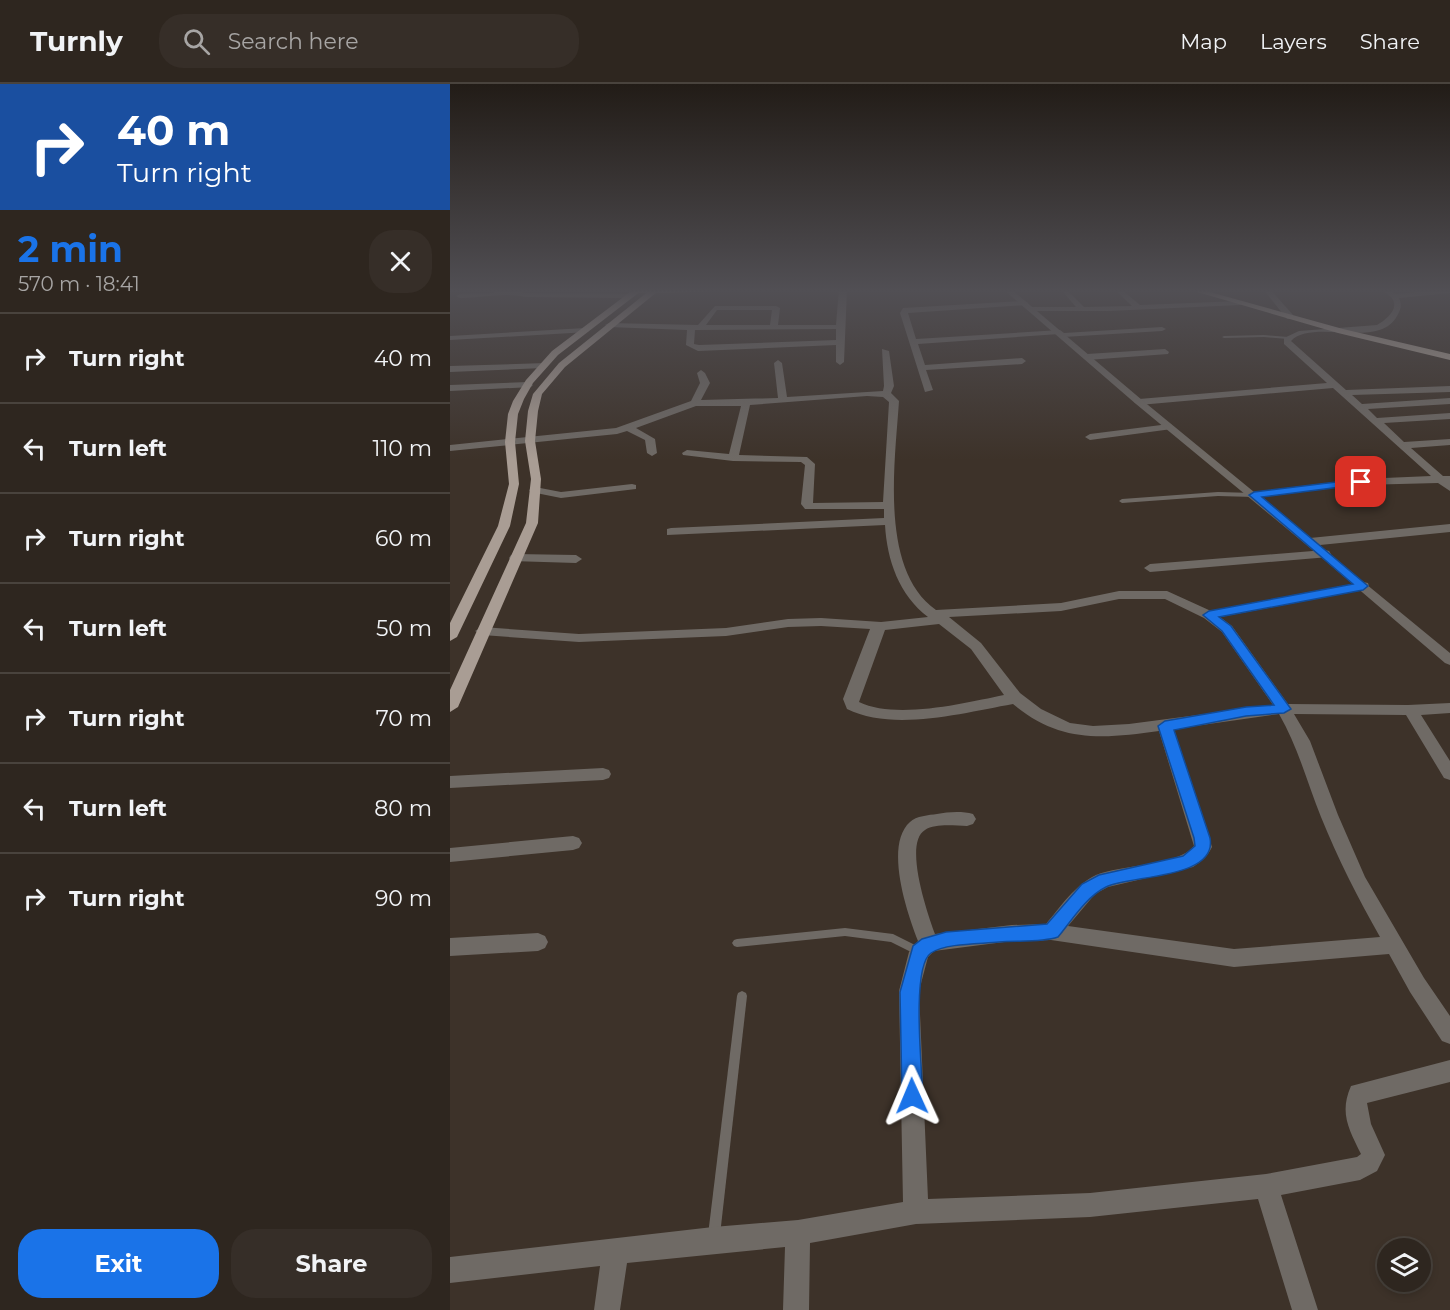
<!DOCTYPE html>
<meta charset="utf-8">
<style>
body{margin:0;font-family:Montserrat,sans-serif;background:#362e28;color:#f1f3f6;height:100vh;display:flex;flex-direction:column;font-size:22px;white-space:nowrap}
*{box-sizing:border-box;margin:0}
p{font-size:20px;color:#a7a5a4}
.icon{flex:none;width:33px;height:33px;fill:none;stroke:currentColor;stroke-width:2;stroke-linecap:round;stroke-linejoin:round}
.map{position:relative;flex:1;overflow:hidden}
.details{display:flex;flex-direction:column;background:#2e261f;width:450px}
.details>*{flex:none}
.banner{background:#1a4fa0;color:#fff;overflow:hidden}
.fabs{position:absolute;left:927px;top:1154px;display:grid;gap:12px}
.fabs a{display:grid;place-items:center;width:54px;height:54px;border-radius:50%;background:#2e261f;box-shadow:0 3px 9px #0003,0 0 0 2px #49433d;font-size:30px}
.pin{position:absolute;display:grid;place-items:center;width:51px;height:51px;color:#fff;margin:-26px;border-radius:12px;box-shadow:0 3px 9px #0006}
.me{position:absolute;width:66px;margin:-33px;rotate:359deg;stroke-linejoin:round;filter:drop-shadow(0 0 4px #0008)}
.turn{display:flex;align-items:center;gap:21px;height:126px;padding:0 18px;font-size:27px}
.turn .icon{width:78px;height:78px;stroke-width:2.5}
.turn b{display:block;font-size:42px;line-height:51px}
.round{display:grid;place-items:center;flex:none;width:63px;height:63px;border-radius:24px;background:#362e28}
.headline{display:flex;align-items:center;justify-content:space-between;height:102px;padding:0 18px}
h1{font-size:36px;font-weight:700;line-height:45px;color:#1a73e8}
.button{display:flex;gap:12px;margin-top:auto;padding:12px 18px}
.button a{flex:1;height:69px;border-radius:24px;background:#1a73e8;color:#fff;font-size:24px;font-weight:700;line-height:69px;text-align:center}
.button a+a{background:#362e28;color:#f1f3f6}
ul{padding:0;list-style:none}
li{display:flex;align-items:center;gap:18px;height:90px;padding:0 18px;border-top:2px solid #49433d}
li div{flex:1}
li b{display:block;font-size:22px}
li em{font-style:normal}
header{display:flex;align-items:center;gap:36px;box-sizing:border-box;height:84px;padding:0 30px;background:#2e261f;border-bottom:2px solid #49433d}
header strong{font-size:28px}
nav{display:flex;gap:33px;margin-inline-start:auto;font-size:21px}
.search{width:420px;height:54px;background:#362e28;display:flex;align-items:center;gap:15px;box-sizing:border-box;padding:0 21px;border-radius:24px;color:#a7a5a4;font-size:22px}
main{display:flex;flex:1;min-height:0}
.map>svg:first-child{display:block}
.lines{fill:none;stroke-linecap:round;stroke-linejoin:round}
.service{fill:#6f6a65;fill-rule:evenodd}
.minor{fill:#6f6a65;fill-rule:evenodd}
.tertiary{fill:#6f6a65;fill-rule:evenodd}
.primary{fill:#a99d94;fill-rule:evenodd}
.trunk{fill:#b4a89d;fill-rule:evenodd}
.route{fill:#1a73e8;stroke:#114b97;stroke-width:1.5}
</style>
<header>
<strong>Turnly</strong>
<div class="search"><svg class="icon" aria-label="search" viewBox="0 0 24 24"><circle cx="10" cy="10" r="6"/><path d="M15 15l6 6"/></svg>Search here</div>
<nav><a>Map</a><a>Layers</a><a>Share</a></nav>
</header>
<main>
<section class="details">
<div class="banner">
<div class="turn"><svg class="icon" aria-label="right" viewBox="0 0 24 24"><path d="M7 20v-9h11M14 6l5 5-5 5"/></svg><div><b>40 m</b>Turn right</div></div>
</div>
<div class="headline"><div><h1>2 min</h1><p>570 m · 18:41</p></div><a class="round"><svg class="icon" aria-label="close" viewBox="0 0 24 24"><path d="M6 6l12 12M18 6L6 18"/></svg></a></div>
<ul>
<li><svg class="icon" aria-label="right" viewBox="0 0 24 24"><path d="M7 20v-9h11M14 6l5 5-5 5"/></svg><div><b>Turn right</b></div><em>40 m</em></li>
<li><svg class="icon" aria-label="left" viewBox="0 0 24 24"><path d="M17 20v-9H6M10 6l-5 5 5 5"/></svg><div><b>Turn left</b></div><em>110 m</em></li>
<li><svg class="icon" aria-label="right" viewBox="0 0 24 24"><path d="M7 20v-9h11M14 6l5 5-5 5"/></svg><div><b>Turn right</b></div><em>60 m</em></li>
<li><svg class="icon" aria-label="left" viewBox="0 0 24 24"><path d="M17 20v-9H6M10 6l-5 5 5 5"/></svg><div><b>Turn left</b></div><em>50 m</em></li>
<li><svg class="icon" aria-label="right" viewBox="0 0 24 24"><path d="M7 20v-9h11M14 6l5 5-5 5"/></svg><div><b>Turn right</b></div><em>70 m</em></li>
<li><svg class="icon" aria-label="left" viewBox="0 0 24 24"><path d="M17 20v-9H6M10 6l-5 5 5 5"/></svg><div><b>Turn left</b></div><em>80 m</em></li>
<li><svg class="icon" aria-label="right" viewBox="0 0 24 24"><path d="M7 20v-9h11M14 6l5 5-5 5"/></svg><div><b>Turn right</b></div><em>90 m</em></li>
</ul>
<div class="button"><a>Exit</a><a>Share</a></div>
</section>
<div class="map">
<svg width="1000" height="1226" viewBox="0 0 1000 1226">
<rect width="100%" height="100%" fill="#3d3229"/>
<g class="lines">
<g class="service">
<path d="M814,251L838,253L840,254L838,255L814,253L774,254L772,253L774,252Z"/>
<path d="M768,408L804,409L807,411L804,413L768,412L672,419L669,417L672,415Z"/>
<path d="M395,844L443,850L473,865L474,868L473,871L469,872L441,858L395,852L287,863L284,862L282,859L284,856L287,855Z"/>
<path d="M292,907L296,909L297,912L270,1151L268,1155L264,1157L260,1155L258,1151L287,912L288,909Z"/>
</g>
<g class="minor">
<path d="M57,205L75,209L180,210L184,212L180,214L75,213C54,208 31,214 10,214L6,212L10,210L42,209Z"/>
<path d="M389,205H397L394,278L390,281L386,278V261L248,267L236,261L237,246L159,243L155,241L159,239L248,241L265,222H326L330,224L328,241H386ZM267,226H322L320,241H256ZM386,245V256L249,261L244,260L245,246Z"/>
<path d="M664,205H671L690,221L790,217L794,219L790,221L658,227H582L578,225L582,223H626L613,208L617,206L634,223L682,222Z"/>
<path d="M813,205H820L843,231V235H837Z"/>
<path d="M930,205H938L946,210L1000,205V209L949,214C952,221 951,225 947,232C929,266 863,234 841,257L896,306L1000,302V308L902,311L912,320L1000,314V320L918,325L927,334L1000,329V335L934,339L954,358L1000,355V361L961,364L993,392H1000V407L988,399L911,401L800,413L798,411L804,408L911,395L981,392L883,304L689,321L684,318L689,315L877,299L834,260V254L849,247L927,241C936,236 951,224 941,213C938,210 933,208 930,205Z"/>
<path d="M574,217L578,219L577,221L458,229L466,255L610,246L614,249L712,243L716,245L712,247L613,253L609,250L468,260L475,281L572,274L576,277L572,280L476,286L483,306L475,308L450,229L453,224Z"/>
<path d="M135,244L139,246L138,248L0,256V252Z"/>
<path d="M432,265L439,267L444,302L441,309L449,317C445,378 429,486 486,526L611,519L669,507H717L761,527L913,498L918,499L919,502L918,505L770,533L782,542L838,620L958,621L1000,619V629L971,631L1000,677V696L994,694L956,631L844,630L860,657L888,731L915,793L974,894L1000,932V960L992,957L960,908L939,870L784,883L601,856L562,857L484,867L478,873L469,907L478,1115L640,1109L816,1090L907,1073L911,1070C899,1045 889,1029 901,1002L1000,976V998L917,1019L921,1040L935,1071L927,1087L910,1096L831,1111L868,1226H842L808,1115L640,1133L466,1140L360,1159L359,1226H333L335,1163L177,1179L170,1226H144L150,1182L0,1199V1173L263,1143L348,1136L453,1118L449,907L459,868L468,857C457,829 434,761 460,738C466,732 479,731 487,730C498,728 512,727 523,730L526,735L523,740L517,742C505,742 486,739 475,746C453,759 478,831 485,850L562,841L596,840C611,822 625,801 646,791C669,781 731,781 744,762L709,647C652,655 609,659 563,620C513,629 443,648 397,625L393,615L420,545L371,542L338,543L276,552L129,558L32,551L25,547L32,543L129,550L276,544L338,535L371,534L431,538L478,533C449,511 437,476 435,441L217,451V445L221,444L434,434V425H355L351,420L355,381L351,378L283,377L233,371L232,369L237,366L279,370L291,322H246L186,344L205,355L207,369L202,372L197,369L195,356L177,347L167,350L0,367V361L166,344L241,317L250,299L247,289L251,286L255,289L260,299L251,316L328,314L324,279L328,276L332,279L337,313L433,307L434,302ZM417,312L433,313L439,318L433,418L363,419L365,380L357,373L289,371L300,321ZM669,515H715L754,534L772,548L823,621L679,640L643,642L620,639L591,625L570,609L531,559L499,533L611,527ZM489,540L521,565L554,611C515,619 446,636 409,618L435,546ZM829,630C848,663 857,698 871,733C888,775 908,814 930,853L784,865L618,842L645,810L658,803L743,783C752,777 757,773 762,763L724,645Z"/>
<path d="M715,265L719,268L718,270L637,276L633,273L637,270Z"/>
<path d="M96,279L97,281L93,284L0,288V282Z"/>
<path d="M78,298L83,301L81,303L0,307V301Z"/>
<path d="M719,340L722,341V345L640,356L635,353L640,350Z"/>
<path d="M182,400L186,401V405L111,414L81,408L79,406L85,403L111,408Z"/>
<path d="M1000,440V448L860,462L854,458L860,454Z"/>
<path d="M875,466L879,467L881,470L879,473L700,488L694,484L700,480Z"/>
<path d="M65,470L126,471L132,475L126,479L61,477L59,474L61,471Z"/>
<path d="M153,684L159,686L161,690L159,694L153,696L0,704V692Z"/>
<path d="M123,752L129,754L132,759L129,764L123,766L0,778V764Z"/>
<path d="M88,849L95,852L98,858L95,864L88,867L0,872V854Z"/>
</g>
<path class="tertiary" d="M553,205H561L692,316L1000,569V581L995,579L871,473L686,320Z"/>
<g class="primary">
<path d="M184,205L191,207L108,271L83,299L74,315L68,330L65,358L69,400L60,442L7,553L0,557V539L48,442L59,400L55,358L58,330L63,317L76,296L102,267Z"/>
<path d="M200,206L207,208L115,283L92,310L88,327L85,357L91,395L88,439L8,623L0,628V606L76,439L81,395L75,357L78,327L83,310L109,279Z"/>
</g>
<g class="trunk">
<path d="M184,205H303L299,207L187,209H184Z"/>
<path d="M737,205H749L893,245L1000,270V276L888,249Z"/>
</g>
</g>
<linearGradient id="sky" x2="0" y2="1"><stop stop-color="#221c17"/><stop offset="0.55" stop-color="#514f54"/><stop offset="1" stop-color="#514f54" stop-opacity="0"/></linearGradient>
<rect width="1000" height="376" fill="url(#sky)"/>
<path class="route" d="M911,395L914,396V400L812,413L918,502L913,506L769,533L781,542L841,625L834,629L796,632L724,646L760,754C768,795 681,791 656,803C636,813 622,836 608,853C590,859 567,856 549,858C531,860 496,859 481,869C461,882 472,987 473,1012L470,1019L462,1022L455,1019L452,1012L450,908L463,862L472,855L496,848L597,840L632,800L649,791L733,772L745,762L744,754L708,642L715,637L796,623L824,621L772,547L753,531L759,527L903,500L799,411L804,408Z"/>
</svg>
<div class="fabs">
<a><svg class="icon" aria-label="layers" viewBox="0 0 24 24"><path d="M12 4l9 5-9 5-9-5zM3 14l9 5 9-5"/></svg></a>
</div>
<div class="pin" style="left:911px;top:398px;background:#d93025"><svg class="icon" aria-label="arrive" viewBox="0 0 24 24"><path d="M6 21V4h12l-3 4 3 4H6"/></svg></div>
<svg class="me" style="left:462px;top:1012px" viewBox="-20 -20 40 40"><path d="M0-17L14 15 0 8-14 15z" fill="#1a73e8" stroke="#fff" stroke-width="4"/></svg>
</div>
</main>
